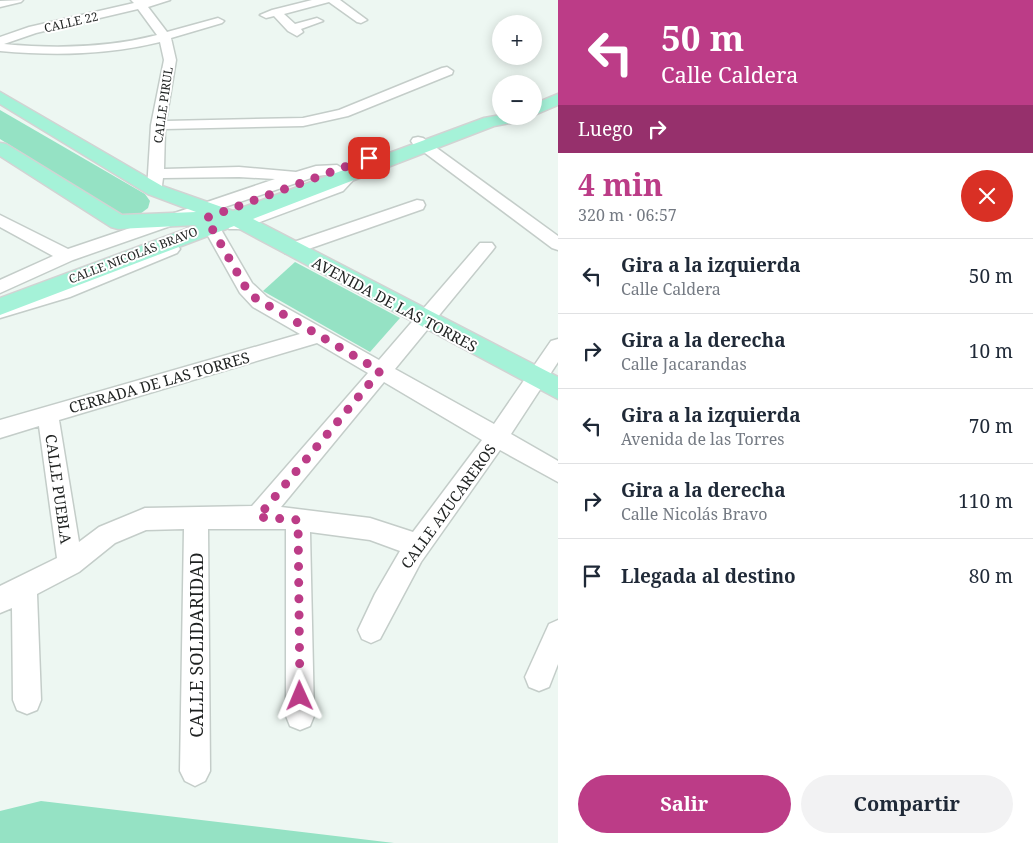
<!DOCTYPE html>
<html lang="es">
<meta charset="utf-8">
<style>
body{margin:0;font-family:"Noto Serif",serif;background:#f2f2f3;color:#1f2937;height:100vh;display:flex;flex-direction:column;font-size:19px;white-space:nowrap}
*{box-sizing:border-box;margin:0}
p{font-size:16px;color:#747a83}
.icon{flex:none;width:28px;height:28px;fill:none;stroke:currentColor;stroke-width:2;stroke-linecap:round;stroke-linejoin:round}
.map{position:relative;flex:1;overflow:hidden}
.panel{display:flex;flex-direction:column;background:#fff;width:475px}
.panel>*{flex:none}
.banner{background:#bc3c87;color:#fff;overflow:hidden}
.controls{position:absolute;left:492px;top:15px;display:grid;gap:10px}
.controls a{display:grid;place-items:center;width:50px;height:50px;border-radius:50%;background:#fff;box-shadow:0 2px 12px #0003;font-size:25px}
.pin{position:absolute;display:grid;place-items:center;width:42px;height:42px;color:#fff;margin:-21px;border-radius:10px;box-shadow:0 2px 8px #0006}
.me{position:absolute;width:55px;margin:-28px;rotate:359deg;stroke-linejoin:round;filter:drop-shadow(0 0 4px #0008)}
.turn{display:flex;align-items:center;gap:18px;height:105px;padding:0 20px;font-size:22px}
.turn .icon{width:65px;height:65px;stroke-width:2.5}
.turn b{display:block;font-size:35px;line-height:42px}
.then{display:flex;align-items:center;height:48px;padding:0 20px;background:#0003;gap:10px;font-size:19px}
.round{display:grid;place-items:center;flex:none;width:52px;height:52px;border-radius:26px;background:#f2f2f3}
.head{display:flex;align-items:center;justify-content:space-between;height:85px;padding:0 20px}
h1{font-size:30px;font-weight:700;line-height:38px;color:#bc3c87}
.action{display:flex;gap:10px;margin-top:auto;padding:10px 20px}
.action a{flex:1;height:58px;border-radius:30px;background:#bc3c87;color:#fff;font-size:20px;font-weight:700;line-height:58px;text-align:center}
.action a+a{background:#f2f2f3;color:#1f2937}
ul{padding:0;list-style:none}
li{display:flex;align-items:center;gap:15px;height:75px;padding:0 20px;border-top:1px solid #e0e1e3}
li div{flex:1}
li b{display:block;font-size:19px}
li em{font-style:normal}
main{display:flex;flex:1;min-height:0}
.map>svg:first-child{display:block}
.green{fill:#95e2c4}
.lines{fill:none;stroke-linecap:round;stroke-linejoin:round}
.minor-casing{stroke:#c4cdc9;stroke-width:3}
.major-casing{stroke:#d2d3d3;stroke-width:3}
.minor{fill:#fff;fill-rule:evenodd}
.major{fill:#a5f2d8;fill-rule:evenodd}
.route{stroke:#bc3c87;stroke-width:9;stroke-dasharray:0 16.2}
.labels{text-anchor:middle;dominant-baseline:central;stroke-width:4;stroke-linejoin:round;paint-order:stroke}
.far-street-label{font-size:12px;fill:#1f2221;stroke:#fff}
.street-label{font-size:15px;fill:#1f2221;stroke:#fff}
.near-street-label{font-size:18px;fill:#1f2221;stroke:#fff}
</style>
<main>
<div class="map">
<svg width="558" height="843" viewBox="0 0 558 843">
<rect width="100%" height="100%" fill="#edf7f2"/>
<g class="green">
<path d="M0,110L145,194L150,201L148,208L140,214L121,215L0,139Z"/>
<path d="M295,262L400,318L370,352L263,291Z"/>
<path d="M41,801L394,843H0V811Z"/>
</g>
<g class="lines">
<g class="minor-casing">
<g id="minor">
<path d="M23,0L21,2L0,7V1Z"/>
<path d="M131,0H170L148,7L167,32L218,18L224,21L222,23L171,38L176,60L166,121L303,118L339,110L442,68L447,67L453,71L452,74L348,116L303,126L165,129L164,169L239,167L296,172L316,166L337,165L345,170L342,173L317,176L207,213L212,214L252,283L267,297L379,360L480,243H492L495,247L492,251L395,369L494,424L551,341L558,339V362L511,434L558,461V482L500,450L421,562L380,639L371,643L362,639L358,630L375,594L400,551L370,540L310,532L314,716L310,726L300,730L290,726L286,716V529H208L210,771L205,781L195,786L185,781L180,771L184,529L146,530L115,543L79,572L37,594L41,700L37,710L27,714L17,710L13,700L12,608L0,613V586L57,558L39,426L0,438V420L300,334L253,307L240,293L198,218L199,216L73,260L0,293V280L53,256L0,227V215L68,249L275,179L239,177L163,178L161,193H149L147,190L151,125L164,60L160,42C106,55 55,56 0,51V37L29,27L134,3ZM138,9L157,35C106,48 56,49 4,44L36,33ZM317,343L368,373L252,506L145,508L99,527L79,542L59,420ZM384,382L482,440L413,532L370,518L281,507Z"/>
<path d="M312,0H340L367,20L361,23L357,22L329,2L284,14L295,24L317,18L323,21L301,29L303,32L297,36L288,31L274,16L266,18L260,15L272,10Z"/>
<path d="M418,137L423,138L558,236V250L552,248L413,144L411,141L413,138Z"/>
<path d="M348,172L356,177L343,191L241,229H229L227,225L229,221L331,185L343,174Z"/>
<path d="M417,200L423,201L425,205L423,209L297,253H285L282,249L285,245Z"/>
<path d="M171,243L177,245L180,249L177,253L70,297L0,318V304L58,287Z"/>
<path d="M558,620V664L549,687L539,691L529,687L525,677L549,624Z"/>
</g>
</g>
<g class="major-casing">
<g id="major">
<path d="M0,92L162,186L233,211L484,118L501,115L529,116L527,120L494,126L253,219L558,377V399L234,226L0,315V298L197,225L118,229L111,227L0,156V143L6,144L122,215L196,212L148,194L0,104Z"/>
<path d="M558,94V105L534,115V104Z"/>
</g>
</g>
<use href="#minor" class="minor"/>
<use href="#major" class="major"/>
</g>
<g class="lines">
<path class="route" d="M300,696L298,520L258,517L380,371L252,296L246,288L206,218L369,158"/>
</g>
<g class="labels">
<g class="far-street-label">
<text transform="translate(71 22) rotate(-13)">CALLE 22</text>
<text transform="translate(163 105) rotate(-82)">CALLE PIRUL</text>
<text transform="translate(133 255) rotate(-21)">CALLE NICOLÁS BRAVO</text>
</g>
<g class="street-label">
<text transform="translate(395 304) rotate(28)">AVENIDA DE LAS TORRES</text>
<text transform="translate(159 382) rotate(-16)">CERRADA DE LAS TORRES</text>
<text transform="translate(59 489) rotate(82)">CALLE PUEBLA</text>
<text transform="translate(448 506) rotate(-54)">CALLE AZUCAREROS</text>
</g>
<g class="near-street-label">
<text transform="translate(196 645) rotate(-90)">CALLE SOLIDARIDAD</text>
</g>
</g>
</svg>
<div class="controls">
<a>+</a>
<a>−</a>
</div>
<div class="pin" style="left:369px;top:158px;background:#d93025"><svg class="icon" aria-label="arrive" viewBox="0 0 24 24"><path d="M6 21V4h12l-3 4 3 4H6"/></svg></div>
<svg class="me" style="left:300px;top:696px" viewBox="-20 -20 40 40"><path d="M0-17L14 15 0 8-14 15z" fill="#bc3c87" stroke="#fff" stroke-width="4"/></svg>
</div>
<section class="panel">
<div class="banner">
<div class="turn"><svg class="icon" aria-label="left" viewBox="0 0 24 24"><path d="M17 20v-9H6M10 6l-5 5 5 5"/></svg><div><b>50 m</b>Calle Caldera</div></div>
<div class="then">Luego<svg class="icon" aria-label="right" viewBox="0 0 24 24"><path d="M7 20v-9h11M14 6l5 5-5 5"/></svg></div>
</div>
<div class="head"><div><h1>4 min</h1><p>320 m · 06:57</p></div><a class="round" style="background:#d93025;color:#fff"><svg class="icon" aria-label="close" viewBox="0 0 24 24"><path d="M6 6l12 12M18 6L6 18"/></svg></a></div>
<ul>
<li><svg class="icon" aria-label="left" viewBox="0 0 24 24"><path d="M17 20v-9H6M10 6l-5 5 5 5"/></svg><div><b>Gira a la izquierda</b><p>Calle Caldera</p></div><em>50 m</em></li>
<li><svg class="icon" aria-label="right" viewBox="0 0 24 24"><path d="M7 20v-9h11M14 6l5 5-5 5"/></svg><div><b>Gira a la derecha</b><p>Calle Jacarandas</p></div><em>10 m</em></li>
<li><svg class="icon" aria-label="left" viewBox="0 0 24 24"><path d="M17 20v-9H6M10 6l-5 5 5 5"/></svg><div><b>Gira a la izquierda</b><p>Avenida de las Torres</p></div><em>70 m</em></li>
<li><svg class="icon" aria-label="right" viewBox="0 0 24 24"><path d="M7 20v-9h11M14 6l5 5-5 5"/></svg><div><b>Gira a la derecha</b><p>Calle Nicolás Bravo</p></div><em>110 m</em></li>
<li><svg class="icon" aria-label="arrive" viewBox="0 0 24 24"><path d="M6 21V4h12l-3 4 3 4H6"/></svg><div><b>Llegada al destino</b></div><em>80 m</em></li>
</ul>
<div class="action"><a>Salir</a><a>Compartir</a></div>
</section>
</main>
